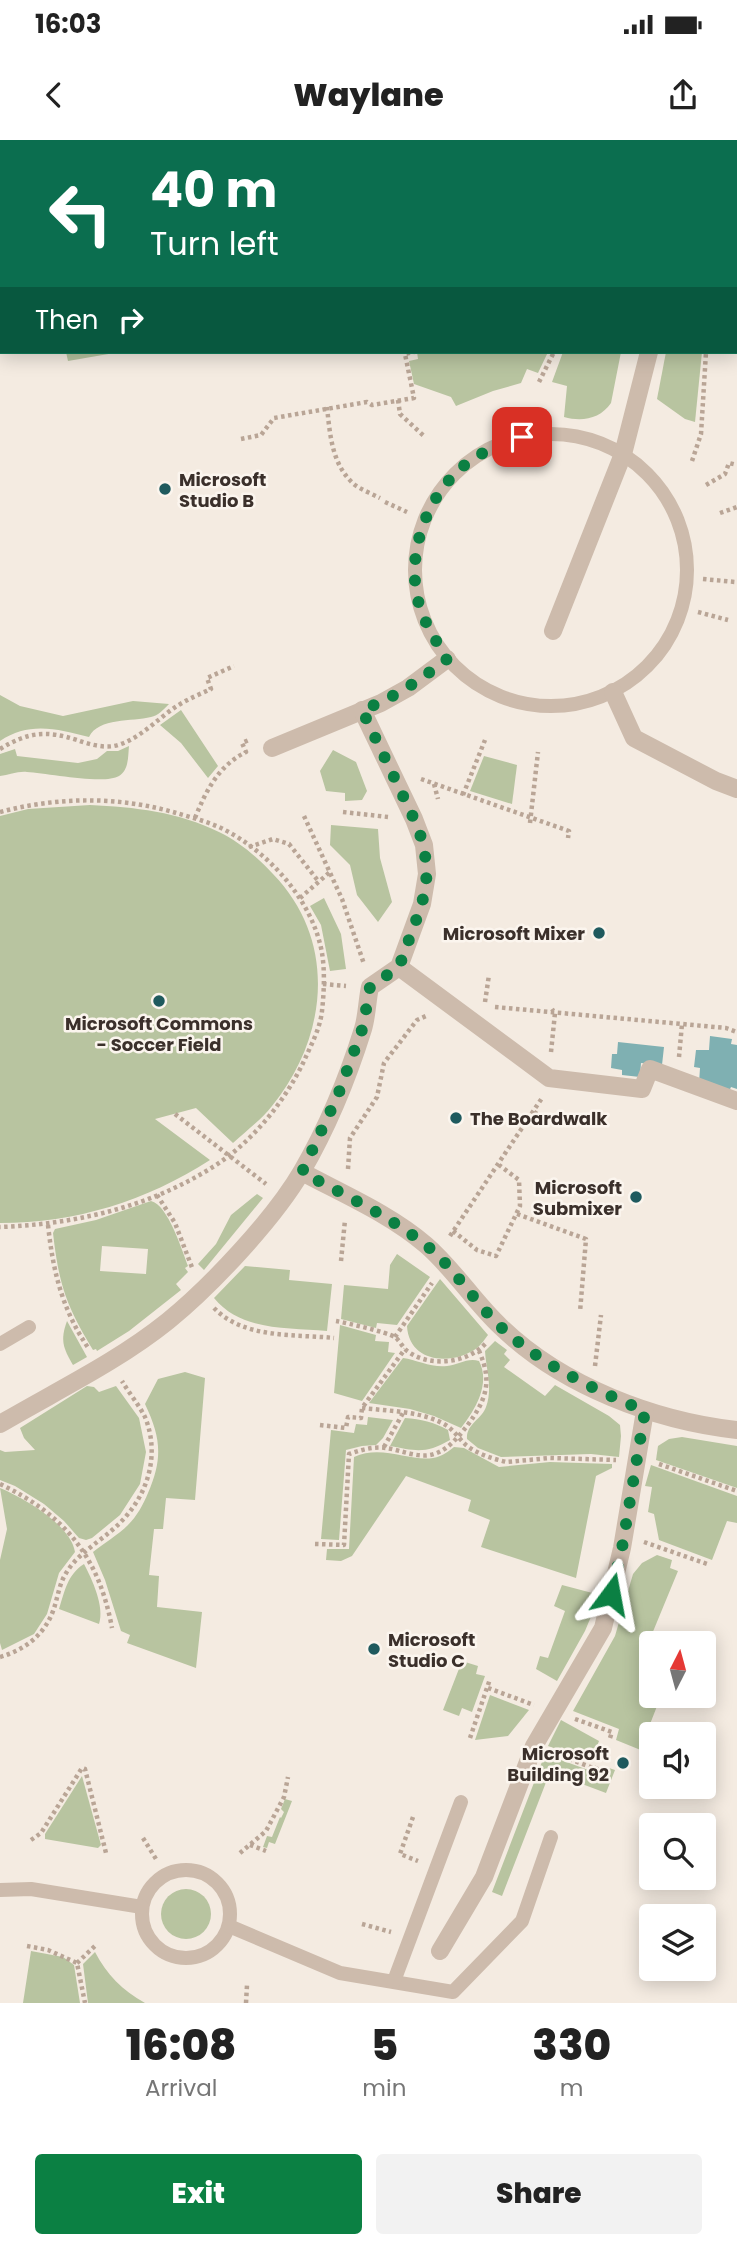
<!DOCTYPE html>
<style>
body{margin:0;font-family:Poppins,sans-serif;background:#f2f2f2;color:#222;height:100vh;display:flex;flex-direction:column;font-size:26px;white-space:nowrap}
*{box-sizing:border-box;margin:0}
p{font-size:23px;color:#767676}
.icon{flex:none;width:38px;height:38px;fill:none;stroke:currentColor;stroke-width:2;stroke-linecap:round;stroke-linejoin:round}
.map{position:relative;height:1863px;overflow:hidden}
.drawer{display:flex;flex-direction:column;background:#fff;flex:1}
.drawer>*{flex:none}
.hud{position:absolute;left:0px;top:0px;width:738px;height:214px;box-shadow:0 4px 18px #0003;background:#0b6e4f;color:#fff;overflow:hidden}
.needle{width:46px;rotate:6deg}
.tools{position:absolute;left:639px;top:1491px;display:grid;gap:14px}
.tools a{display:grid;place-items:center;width:77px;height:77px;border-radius:7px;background:#fff;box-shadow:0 4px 18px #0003;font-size:35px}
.pin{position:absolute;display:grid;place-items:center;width:60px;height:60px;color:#fff;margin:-30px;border-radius:14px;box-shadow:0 4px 10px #0006}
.me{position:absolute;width:77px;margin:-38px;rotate:13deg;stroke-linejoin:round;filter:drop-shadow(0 0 5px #0008)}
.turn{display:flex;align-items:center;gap:24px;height:147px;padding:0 35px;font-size:32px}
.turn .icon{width:91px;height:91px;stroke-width:2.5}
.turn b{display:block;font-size:49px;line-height:60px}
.then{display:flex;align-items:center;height:66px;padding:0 35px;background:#0003;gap:14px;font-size:26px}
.eta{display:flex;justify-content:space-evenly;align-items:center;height:119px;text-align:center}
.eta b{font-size:42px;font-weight:800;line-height:49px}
.cta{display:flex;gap:14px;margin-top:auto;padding:14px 35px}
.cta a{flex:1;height:80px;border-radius:7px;background:#0b8043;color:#fff;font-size:28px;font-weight:800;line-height:80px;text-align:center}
.cta a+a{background:#f2f2f2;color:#222}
.status{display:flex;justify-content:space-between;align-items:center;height:49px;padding:0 35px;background:#fff;direction:ltr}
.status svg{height:19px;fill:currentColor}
header{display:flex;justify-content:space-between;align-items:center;height:91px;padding:0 35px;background:#fff;font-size:32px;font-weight:800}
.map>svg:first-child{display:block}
.green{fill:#b8c4a0;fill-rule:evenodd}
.water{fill:#7fb0b2}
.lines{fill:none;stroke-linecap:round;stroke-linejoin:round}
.path{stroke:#b9a596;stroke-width:4.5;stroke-dasharray:3.5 3.5;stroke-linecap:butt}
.service{stroke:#cdbbac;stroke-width:14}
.pedestrian{stroke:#cdbbac;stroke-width:18}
.minor{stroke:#cdbbac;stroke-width:18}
.secondary{stroke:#a18a7d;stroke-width:18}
.route{stroke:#0b8043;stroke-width:12;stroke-dasharray:0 21.6}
.poi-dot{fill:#1f5a5e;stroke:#fbf5ee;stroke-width:2.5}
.labels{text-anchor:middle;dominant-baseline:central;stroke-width:5;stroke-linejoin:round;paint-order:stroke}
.poi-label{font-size:18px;font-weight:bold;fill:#3b302b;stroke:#fbf5ee;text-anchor:start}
</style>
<div class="status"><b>16:03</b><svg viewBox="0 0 49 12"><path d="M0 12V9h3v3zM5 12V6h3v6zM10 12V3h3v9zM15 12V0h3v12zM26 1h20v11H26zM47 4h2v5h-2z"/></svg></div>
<header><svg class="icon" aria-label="back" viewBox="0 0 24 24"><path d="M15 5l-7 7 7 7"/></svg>Waylane<svg class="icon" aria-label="share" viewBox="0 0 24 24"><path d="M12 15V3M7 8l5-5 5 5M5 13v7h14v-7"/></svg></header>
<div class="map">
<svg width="737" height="1863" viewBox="0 0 737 1863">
<rect width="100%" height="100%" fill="#f4ebe1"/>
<g class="green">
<path d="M66,212H120L68,221Z"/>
<path d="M417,212H548L538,233L527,229L521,243L493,251L456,266L451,257L414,244L409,221L418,219Z"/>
<path d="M563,212H621L611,263C600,279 582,282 564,277L567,246L552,242Z"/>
<path d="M666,212H702L695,282L685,279L657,259Z"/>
<path d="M0,555L20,566L63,576L133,561L169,564C164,569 158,576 151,577C132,582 99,577 89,597C58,589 29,581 0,601Z"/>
<path d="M181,570L218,626L208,638L181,603L160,585Z"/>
<path d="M129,606C128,616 129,630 119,636C104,645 47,633 27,632C18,631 9,635 0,636V614L15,609L17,616L78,623L97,619L107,611H118Z"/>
<path d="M333,610L356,622L367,651L362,660L345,661V653L326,651L320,631Z"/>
<path d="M484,616L517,625L512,664L470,651Z"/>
<path d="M90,665C134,667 179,672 219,692C240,702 258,718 273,734C338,801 328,897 272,966C261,980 246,991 233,1003L196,968L155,979L210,1020C146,1061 76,1083 0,1083V676L28,669Z"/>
<path d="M331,685L378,689L380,718L392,762L378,782L357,755L350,725L330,705Z"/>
<path d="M324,758L341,794L346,829L330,831L321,785L310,766Z"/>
<path d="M257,1054L263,1058L204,1130L198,1124L216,1104L231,1075Z"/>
<path d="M151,1061C168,1065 182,1110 188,1126L185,1128L188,1132L176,1144L181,1150L129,1191L97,1211L96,1209L93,1210C66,1165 59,1145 53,1093L55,1089L96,1080ZM102,1106L148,1109L146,1134L100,1131Z"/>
<path d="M397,1114L430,1137L397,1185L377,1183L376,1188L341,1179L344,1145L388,1149L390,1125Z"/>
<path d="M245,1126L290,1130L289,1140L332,1144L327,1191C288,1187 242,1192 214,1158Z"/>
<path d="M440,1139L488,1195C485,1199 481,1205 477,1208C452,1226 409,1223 407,1186Z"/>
<path d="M67,1181L87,1217L73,1225C63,1208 60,1200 67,1181Z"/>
<path d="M340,1185L376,1195L375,1201L389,1202L388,1212L395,1213L362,1261L334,1253Z"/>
<path d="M495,1201L507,1210L504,1214L510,1220L504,1227L545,1256L555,1245L609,1276L620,1285L621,1296L619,1317L591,1314L501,1317L478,1308L467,1299C466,1284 482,1279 486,1267C493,1248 486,1229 485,1211Z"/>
<path d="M403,1218C417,1220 432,1228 447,1226C458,1225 468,1217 479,1221C491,1244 475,1270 461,1288L434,1276L410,1269L369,1263Z"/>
<path d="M185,1232L205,1238L195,1360L166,1358L163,1389H154L149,1435L159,1436L157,1467L202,1472L196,1528L127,1503L130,1495L121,1491L105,1440L93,1412C104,1403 118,1395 128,1385C137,1376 143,1365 148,1353C163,1318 161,1298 145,1264L158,1239Z"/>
<path d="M87,1246L94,1247L99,1252L116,1246L139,1278L146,1312L140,1344L120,1375L92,1398L86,1400L79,1398L64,1381L44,1364L15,1346L0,1340V1310L5,1312L35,1310L24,1298L20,1288Z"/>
<path d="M368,1277L393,1280L383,1298L376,1305L362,1306L346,1310L339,1400L321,1399L331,1290L354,1293L356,1284L367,1285Z"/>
<path d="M405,1278C421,1279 434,1282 448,1290L450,1300C426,1314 416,1311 390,1306Z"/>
<path d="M682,1297L737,1306V1348L656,1320L658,1306L669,1299Z"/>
<path d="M454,1307L464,1308L499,1327L550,1322L612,1324V1328L596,1336L576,1438L481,1407L490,1380L468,1371L471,1360L406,1336L352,1416L341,1421L326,1420L327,1409H349L354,1317C385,1303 416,1326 440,1316C445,1314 450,1310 454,1307Z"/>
<path d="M651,1325L737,1356V1383L727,1381L712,1420L659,1400L654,1374L648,1372L652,1347L645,1346Z"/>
<path d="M0,1348C24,1358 71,1385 75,1412L59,1433L47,1474L34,1494L2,1510L0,1503V1420L7,1389Z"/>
<path d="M657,1415L672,1420L670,1428L678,1431L652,1494L673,1503H651V1556H661L643,1602L651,1605L648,1613L616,1600L619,1589L573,1571L615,1496L633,1434L642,1423Z"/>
<path d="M84,1424C92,1439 105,1467 99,1484L59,1469C65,1451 67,1435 84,1424Z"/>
<path d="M562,1445L600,1455L585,1491L557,1541L536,1529L540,1516L548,1518L565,1471L554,1466Z"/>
<path d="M462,1521L478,1526L476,1534L485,1536L472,1572L462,1568L459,1576L443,1570Z"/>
<path d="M490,1555L529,1570L508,1596L475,1600Z"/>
<path d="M561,1580L599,1601L591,1621L548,1606Z"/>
<path d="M545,1614L599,1634L603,1626L615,1630L606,1653L550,1632L502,1756L492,1752Z"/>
<path d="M82,1636L101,1705L98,1708L45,1699V1694Z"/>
<path d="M285,1659L292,1661L275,1704L269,1702L267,1708L263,1707L267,1696L272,1697L280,1677L281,1678L284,1672L281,1669Z"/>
<circle cx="186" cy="1774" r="25"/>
<path d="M31,1811L63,1817L74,1825L80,1863H23Z"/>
<path d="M95,1812C107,1835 122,1850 145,1863H88L83,1824Z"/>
</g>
<g class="water">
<path d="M710,896L732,899L731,904L737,905V949L731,947L728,954L699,943L700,928L694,927L696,910H709Z"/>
<path d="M618,902L664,907L662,925L641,923L640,937L622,935V930L611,928L612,914H617Z"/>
</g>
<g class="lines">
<g class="path">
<path d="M705,2L709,0"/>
<path d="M0,96L2,95"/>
<path d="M0,103H2"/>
<path d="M539,242L554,212"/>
<path d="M398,260L400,274L425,297"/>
<path d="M327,267C330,295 332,326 355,345C362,350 372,354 380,358"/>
<path d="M241,299L261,295L274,278L367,262L372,265L414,258L405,214L414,212"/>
<path d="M692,321L701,294L706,212"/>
<path d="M706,345L725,334L729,323L737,325"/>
<path d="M385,362L407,372"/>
<path d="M720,373L737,367"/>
<path d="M703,439L735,442"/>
<path d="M698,472L728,480"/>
<path d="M0,609C28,592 46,590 77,600C88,604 102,608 114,606C138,601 157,579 177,566C188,559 200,554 211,549L207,538L234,526"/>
<path d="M421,639L569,691L568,698"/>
<path d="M434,644L438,659"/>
<path d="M463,655L485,600"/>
<path d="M0,672C57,657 116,656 173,672C189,677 207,681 223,689C269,712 313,761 322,813C325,831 324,853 322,871C320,889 311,905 304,921C285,961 254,1000 216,1025C151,1067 76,1084 0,1087"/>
<path d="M343,672L388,677"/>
<path d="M304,676L342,759L364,824"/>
<path d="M195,678C206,651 218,626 246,612L242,603L249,600"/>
<path d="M530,683L538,612"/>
<path d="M249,707L273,699L289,704L319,742"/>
<path d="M300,758L330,732"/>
<path d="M323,844L346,846"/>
<path d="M485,862L489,835"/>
<path d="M495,867L726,888L737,892"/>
<path d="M551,912L555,873L552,869"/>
<path d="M679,917L682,884"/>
<path d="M534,972L547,980"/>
<path d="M175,974L266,1044"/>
<path d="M348,1029L350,998L377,957L384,923L417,880L426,876"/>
<path d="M157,1055L175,1083L193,1130"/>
<path d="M517,1074L586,1099L580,1172"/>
<path d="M48,1085C53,1131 62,1170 89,1209"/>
<path d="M453,1091L477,1110L496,1116L520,1066L519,1040L499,1025"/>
<path d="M450,1096L542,958"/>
<path d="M341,1121L345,1080"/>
<path d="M214,1168C244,1199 294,1194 334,1198"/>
<path d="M336,1181C347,1183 386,1192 395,1197C399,1200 402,1206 406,1210C428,1228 467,1224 486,1203"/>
<path d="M395,1197L432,1143"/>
<path d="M595,1226L601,1175"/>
<path d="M362,1268C388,1271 419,1271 442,1283C453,1288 458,1298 466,1305C477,1314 493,1319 507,1322L550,1318L616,1320"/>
<path d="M320,1285L346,1288L348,1277L361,1278L362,1268L405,1209"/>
<path d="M384,1307L403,1273"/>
<path d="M659,1324L737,1351"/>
<path d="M0,1344C65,1375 99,1417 112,1488"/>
<path d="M644,1402L710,1425"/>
<path d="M315,1404L344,1405L349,1314C361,1310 374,1306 386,1308C401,1310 419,1319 434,1314C448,1310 459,1296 467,1286C486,1260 493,1242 479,1211"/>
<path d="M0,1517C27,1509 47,1493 55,1465C58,1455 60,1443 65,1435C75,1416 96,1404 111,1391C145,1363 162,1319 145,1277C139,1265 129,1253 122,1241"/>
<path d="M488,1548L534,1565"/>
<path d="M575,1579L612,1592L610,1598"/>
<path d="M470,1598L490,1539"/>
<path d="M556,1614L596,1629L598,1624"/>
<path d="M413,1677L400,1714L418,1721"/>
<path d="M143,1698L156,1719"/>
<path d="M31,1700L41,1693L82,1628L85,1629L106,1713"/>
<path d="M250,1705L266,1711"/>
<path d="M240,1713L266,1691L284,1657L288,1637"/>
<path d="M362,1784L391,1792"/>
<path d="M27,1806L48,1810L77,1823L85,1863"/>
<path d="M77,1823L97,1804"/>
<path d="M246,1863L247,1845"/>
</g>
<g class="service">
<circle cx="551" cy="430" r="136"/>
<path d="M0,1204L29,1187"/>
<circle cx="186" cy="1774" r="44"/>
<path d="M0,1750L31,1749L142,1767"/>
<path d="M229,1786L340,1833L453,1852L522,1781L551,1697"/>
<path d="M394,1841L461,1662"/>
</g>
<g class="pedestrian">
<path d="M613,552L634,598L716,641L737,649"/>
<path d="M272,608L381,563L408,548L447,519"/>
<path d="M399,827L549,938L642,949L650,929L737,961"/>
<path d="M302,1032C343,1054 390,1074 426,1105C454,1129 474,1162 501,1187C562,1246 655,1281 737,1290"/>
<path d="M0,1284C56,1251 117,1222 168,1181C211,1146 274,1079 302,1031C327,988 348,937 363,889C367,876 367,861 370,847L399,827L422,764L427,734L424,705L414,679L362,570"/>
<path d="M440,1811L484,1737L534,1606L603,1488L622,1408L645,1271"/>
</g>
<g class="minor">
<path d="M665,2L666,0"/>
<path d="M553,491L623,314L649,212"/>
</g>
<path class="secondary" d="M0,19H2"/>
</g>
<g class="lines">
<path class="route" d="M522,297C500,305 477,313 460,329C426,360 408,411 417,456C422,480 435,499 447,519C420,540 394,558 362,570L414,679L424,705L427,734L422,764L399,827L370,847L363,887L338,955L302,1032C342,1054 385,1074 422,1102C453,1125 473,1161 502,1188C543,1226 594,1249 645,1271L622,1408L611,1454"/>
</g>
<g class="poi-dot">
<circle cx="165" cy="349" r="7"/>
<circle cx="599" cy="793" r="7"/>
<circle cx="159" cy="861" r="7"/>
<circle cx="456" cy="978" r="7"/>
<circle cx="636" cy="1057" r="7"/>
<circle cx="374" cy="1509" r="7"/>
<circle cx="623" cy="1623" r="7"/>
</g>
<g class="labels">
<g class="poi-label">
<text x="179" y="339">Microsoft<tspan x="179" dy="21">Studio B</tspan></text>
<text x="585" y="793" text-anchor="end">Microsoft Mixer</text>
<text x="159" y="883" text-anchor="middle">Microsoft Commons<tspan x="159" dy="21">- Soccer Field</tspan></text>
<text x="470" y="978">The Boardwalk</text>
<text x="622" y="1047" text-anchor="end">Microsoft<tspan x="622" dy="21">Submixer</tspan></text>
<text x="388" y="1499">Microsoft<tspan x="388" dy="21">Studio C</tspan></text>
<text x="609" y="1613" text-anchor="end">Microsoft<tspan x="609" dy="21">Building 92</tspan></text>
</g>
</g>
</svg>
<div class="tools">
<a><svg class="needle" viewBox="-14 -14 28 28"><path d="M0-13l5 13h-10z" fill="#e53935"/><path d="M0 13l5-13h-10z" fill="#767676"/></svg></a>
<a><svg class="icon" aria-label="sound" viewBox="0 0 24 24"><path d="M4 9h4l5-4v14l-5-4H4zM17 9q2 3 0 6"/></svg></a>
<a><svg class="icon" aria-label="search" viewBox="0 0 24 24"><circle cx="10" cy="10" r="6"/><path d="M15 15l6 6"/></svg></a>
<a><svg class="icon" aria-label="layers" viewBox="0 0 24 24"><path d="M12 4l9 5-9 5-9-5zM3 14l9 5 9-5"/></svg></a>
</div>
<div class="pin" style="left:522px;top:297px;background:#d93025"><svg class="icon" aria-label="arrive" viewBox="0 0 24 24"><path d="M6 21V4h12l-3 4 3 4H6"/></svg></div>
<svg class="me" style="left:611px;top:1454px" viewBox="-20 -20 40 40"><path d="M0-17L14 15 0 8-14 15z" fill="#0b8043" stroke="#fff" stroke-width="4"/></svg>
<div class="hud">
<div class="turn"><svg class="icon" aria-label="left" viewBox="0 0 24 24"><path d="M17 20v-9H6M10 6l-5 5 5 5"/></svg><div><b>40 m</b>Turn left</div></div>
<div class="then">Then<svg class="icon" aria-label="right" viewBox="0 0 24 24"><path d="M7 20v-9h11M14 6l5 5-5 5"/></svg></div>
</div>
</div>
<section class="drawer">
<div class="eta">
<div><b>16:08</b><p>Arrival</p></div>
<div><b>5</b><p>min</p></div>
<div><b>330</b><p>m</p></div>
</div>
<div class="cta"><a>Exit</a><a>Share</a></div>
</section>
